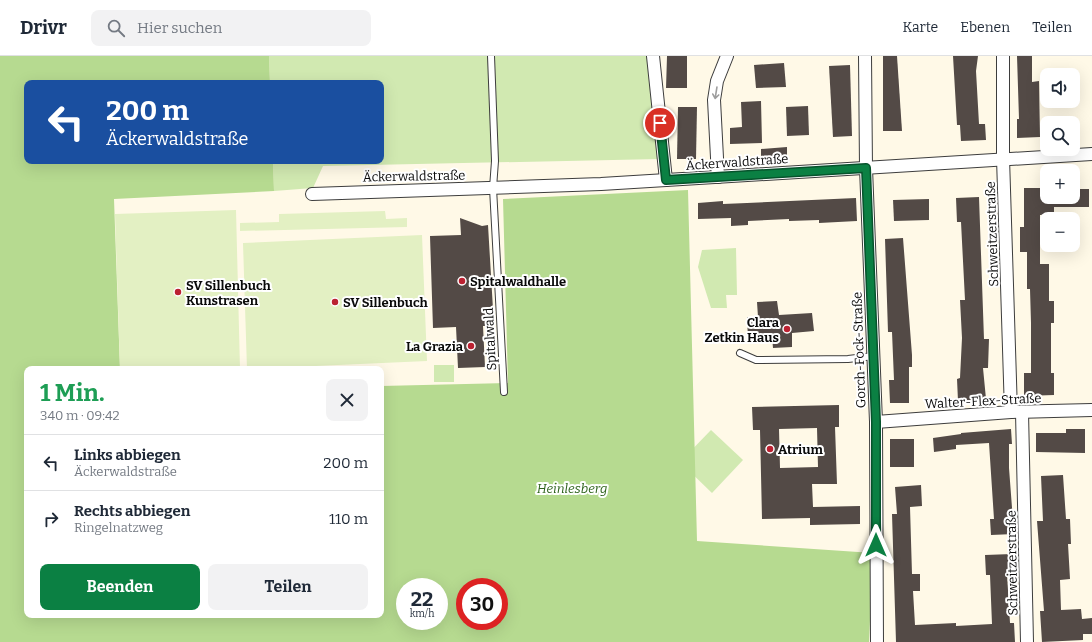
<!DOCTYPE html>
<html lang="de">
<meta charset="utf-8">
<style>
body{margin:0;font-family:Bitter,serif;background:#f2f2f3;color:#1f2937;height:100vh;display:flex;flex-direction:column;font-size:15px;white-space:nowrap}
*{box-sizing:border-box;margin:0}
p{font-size:13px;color:#747a83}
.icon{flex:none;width:22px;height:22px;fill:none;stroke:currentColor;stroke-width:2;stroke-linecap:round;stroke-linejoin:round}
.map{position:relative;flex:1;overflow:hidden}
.drawer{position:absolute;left:24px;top:310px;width:360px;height:252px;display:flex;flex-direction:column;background:#fff;border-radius:8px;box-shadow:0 4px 16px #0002}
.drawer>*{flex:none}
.banner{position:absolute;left:24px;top:24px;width:360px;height:84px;border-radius:8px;box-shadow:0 4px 16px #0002;background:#1a4fa0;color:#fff;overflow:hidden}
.fabs{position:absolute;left:1040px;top:12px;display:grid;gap:8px}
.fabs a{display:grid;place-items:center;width:40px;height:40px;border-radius:8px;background:#fff;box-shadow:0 4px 16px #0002;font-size:20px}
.speed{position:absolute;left:396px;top:522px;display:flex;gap:8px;font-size:20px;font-weight:700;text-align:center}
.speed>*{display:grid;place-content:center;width:52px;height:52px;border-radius:50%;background:#fff;box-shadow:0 4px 16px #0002;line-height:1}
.speed small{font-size:10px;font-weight:400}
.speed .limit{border:6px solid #d22;background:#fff;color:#111}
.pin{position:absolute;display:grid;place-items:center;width:34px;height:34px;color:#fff;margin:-17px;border:2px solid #fff;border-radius:50%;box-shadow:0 1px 4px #0007}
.me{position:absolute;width:44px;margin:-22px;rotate:0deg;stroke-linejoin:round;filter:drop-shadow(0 0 3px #0008)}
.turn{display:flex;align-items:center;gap:14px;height:84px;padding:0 16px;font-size:18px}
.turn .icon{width:52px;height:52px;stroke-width:2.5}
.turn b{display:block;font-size:28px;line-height:34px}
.round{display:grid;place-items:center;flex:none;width:42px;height:42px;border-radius:8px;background:#f2f2f3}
.summary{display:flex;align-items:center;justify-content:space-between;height:68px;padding:0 16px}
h1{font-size:24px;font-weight:700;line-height:30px;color:#1e9e55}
.button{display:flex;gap:8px;margin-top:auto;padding:8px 16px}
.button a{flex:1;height:46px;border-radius:8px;background:#0b8043;color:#fff;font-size:16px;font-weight:700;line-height:46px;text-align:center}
.button a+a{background:#f2f2f3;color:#1f2937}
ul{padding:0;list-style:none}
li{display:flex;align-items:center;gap:12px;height:56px;padding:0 16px;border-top:1px solid #e0e1e3}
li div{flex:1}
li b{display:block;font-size:15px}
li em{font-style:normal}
header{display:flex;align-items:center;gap:24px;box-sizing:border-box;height:56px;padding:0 20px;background:#fff;border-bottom:1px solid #e0e1e3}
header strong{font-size:19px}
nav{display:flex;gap:22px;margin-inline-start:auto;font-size:14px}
.search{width:280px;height:36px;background:#f2f2f3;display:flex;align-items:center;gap:10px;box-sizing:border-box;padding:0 14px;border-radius:8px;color:#747a83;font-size:15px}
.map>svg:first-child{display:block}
.green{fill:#d1e9b1}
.forest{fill:#b6da90;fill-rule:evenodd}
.pitch{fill:#e3f0c3}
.building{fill:#534a46;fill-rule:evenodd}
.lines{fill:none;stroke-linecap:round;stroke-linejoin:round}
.service-casing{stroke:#3d3d3d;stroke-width:8}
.minor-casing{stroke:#3d3d3d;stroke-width:14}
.service{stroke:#fff;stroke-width:6}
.minor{stroke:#fff;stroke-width:12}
.oneway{stroke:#9d9d9d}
.route-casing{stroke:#07532c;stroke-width:10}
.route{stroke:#0b8043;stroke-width:7}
.poi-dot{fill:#bb2131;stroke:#fff;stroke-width:1.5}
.labels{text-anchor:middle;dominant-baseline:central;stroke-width:4;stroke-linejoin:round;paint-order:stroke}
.street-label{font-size:13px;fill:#0a0a0a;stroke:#fff}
.poi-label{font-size:13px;font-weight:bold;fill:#0a0a0a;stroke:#fff;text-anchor:start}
.park-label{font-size:13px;font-style:italic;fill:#2d621b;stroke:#fff}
</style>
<header>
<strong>Drivr</strong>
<div class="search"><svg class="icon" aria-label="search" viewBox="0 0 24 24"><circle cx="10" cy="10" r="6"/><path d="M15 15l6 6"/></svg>Hier suchen</div>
<nav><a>Karte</a><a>Ebenen</a><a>Teilen</a></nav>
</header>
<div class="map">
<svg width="1092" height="586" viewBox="0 0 1092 586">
<rect width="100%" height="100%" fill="#fff9e7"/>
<g class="green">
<path d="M269,0H648L660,103L323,110L313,132L274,135L273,105H381V27H270Z"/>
<path d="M736,192L737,239H726L727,252H711L698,211L702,194Z"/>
<rect x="434" y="309" width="20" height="17"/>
<path d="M711,374L743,404L712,437L680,406Z"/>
</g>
<path class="forest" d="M0,0H269L270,27H27V105H273L274,135L114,143L120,313H27V559H381V330L508,327L503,143L688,134L697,485L873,497L869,586H0ZM405,531H439V565H405ZM465,531H499V565H465Z"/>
<g class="pitch">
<path d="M236,154L240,313H120L115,158Z"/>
<path d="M385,155L386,163L407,162V171L240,175V167L279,166V158Z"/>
<path d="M422,179L427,305L247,313L243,187Z"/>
</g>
<g class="building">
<path d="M667,0H687V32H666Z"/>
<path d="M883,0H897L902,75H883Z"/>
<path d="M953,0H978L976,15L979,68H985L986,84L961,85L960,69H957Z"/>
<path d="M1017,0H1032V26L1039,25L1040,81L1017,82V63H1019Z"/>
<path d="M784,7L786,31L756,32L754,9Z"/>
<path d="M850,9L852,80L833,81L829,10Z"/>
<path d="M761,45L762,87L730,88V72L742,71L741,46Z"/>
<path d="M808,50L809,79L787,80L786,51Z"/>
<path d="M678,51H697L696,103H677Z"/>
<path d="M787,91V103L761,104V93Z"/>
<path d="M1024,132H1047V141H1073V133H1089V151H1054V159H1040V208H1049V245H1054V267H1051V317H1054V339L1024,340V317H1031V267L1030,233H1027V196H1020V171H1024Z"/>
<path d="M979,141L984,283H989L988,312H983L986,343L958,345L957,323L960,322L962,282L960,244H965L961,166H957L956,142Z"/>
<path d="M856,142L857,165L819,167V164L789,165V163L748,165V169L731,170V162L698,163V147L723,145V148L747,147Z"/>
<path d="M929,143V164L894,165L893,144Z"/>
<path d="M460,162L482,170L488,169L494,270H483L485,311L458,312L456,271L433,272L430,180L461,179Z"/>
<path d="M903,182L912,299V311H909V347H890L889,324H894L892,276H888L885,183Z"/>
<path d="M777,245L779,259L812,257L814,275L792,277V291L773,292L772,281L748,283L747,261H758L757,246Z"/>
<path d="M839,349V371H835L837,428H812L813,451L860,450V468L810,469V462L762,463L760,374H753L752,351ZM817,372L818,411L780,412L779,373Z"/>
<path d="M1011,373L1012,388H1009V412L1014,478L991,479L990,463H994L989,387L956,389V393L934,396L933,382L961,378V377Z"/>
<path d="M1066,373H1085V397L1036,396V377H1066Z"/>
<rect x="890" y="383" width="24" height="28"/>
<path d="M1063,419L1066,463H1070L1071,488H1068L1070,523L1060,524L1061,554L1081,553L1082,563L1092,562V578H1083V584L1042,586L1040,555H1044L1037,465H1043L1041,420Z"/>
<path d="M921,429L922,450L910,451L912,518H920V535H913L915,569L956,567V570L992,568L990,519H986L985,499L1012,498L1013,517L1007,518L1010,567H1014L1015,586H896L892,458H897L895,431Z"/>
</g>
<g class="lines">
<g class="service-casing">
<g id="service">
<path d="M491,0L495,105L493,132L504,336"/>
<path d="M740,297L756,304L848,303L874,300"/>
</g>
</g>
<g class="minor-casing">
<g id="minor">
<path d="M653,0L666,124"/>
<path d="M865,0L866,112L876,366L877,586"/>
<path d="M1003,0V102L1011,356"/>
<path d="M718,121L714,44L717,25L727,0"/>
<path d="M312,138L601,128L1092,98"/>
<path d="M1022,356L1027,586"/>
<path d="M876,366L1011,356L1092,354"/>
</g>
</g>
<use href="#service" class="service"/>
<use href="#minor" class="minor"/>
</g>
<defs><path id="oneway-shaft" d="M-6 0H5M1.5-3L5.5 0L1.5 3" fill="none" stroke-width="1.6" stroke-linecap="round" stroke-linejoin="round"/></defs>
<use class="oneway" href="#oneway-shaft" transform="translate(716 37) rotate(99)"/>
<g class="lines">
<g class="route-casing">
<path id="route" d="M660,67L666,124L866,112L876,366V489"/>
</g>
<use href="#route" class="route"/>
</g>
<g class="poi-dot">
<circle cx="462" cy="225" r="4"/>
<circle cx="178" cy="236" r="4"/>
<circle cx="335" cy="246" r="4"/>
<circle cx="787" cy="273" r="4"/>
<circle cx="471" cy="290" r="4"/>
<circle cx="770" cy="393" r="4"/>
</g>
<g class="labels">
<g class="street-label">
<text transform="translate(737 106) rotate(-4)">Äckerwaldstraße</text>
<text transform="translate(414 120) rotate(-1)">Äckerwaldstraße</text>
<text transform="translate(992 178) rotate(-92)">Schweitzerstraße</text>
<text transform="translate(490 283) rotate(-93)">Spitalwald</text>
<text transform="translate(859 294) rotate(-92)">Gorch-Fock-Straße</text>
<text transform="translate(983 345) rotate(-3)">Walter-Flex-Straße</text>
<text transform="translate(1012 507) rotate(-91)">Schweitzerstraße</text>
</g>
<g class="poi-label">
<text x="470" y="225">Spitalwaldhalle</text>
<text x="186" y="229">SV Sillenbuch<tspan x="186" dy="15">Kunstrasen</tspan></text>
<text x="343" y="246">SV Sillenbuch</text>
<text x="779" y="266" text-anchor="end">Clara<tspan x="779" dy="15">Zetkin Haus</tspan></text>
<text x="463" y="290" text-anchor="end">La Grazia</text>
<text x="778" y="393">Atrium</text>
</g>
<g class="park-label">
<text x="572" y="432">Heinlesberg</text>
</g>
</g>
</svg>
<div class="fabs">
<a><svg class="icon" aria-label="sound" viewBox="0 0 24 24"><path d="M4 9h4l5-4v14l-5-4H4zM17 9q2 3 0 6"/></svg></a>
<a><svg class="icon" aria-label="search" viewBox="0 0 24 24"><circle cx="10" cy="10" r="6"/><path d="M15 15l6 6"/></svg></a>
<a>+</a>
<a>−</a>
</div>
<div class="speed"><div>22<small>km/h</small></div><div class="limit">30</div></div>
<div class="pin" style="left:660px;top:67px;background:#d93025"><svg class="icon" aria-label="arrive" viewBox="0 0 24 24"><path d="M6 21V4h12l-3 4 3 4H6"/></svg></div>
<svg class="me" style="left:876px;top:489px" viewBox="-20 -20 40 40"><path d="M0-17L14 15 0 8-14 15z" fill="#0b8043" stroke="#fff" stroke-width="4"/></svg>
<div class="banner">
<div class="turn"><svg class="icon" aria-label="left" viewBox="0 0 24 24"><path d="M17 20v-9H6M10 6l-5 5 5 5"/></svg><div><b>200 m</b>Äckerwaldstraße</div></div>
</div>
<section class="drawer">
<div class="summary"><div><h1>1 Min.</h1><p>340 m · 09:42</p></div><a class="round"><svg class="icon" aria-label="close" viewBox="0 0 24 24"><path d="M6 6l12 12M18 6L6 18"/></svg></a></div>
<ul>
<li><svg class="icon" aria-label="left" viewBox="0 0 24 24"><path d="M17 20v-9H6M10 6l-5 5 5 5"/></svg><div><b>Links abbiegen</b><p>Äckerwaldstraße</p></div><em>200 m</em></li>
<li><svg class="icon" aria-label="right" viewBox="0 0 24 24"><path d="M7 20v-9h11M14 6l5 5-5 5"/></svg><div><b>Rechts abbiegen</b><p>Ringelnatzweg</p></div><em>110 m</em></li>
</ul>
<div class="button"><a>Beenden</a><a>Teilen</a></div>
</section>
</div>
